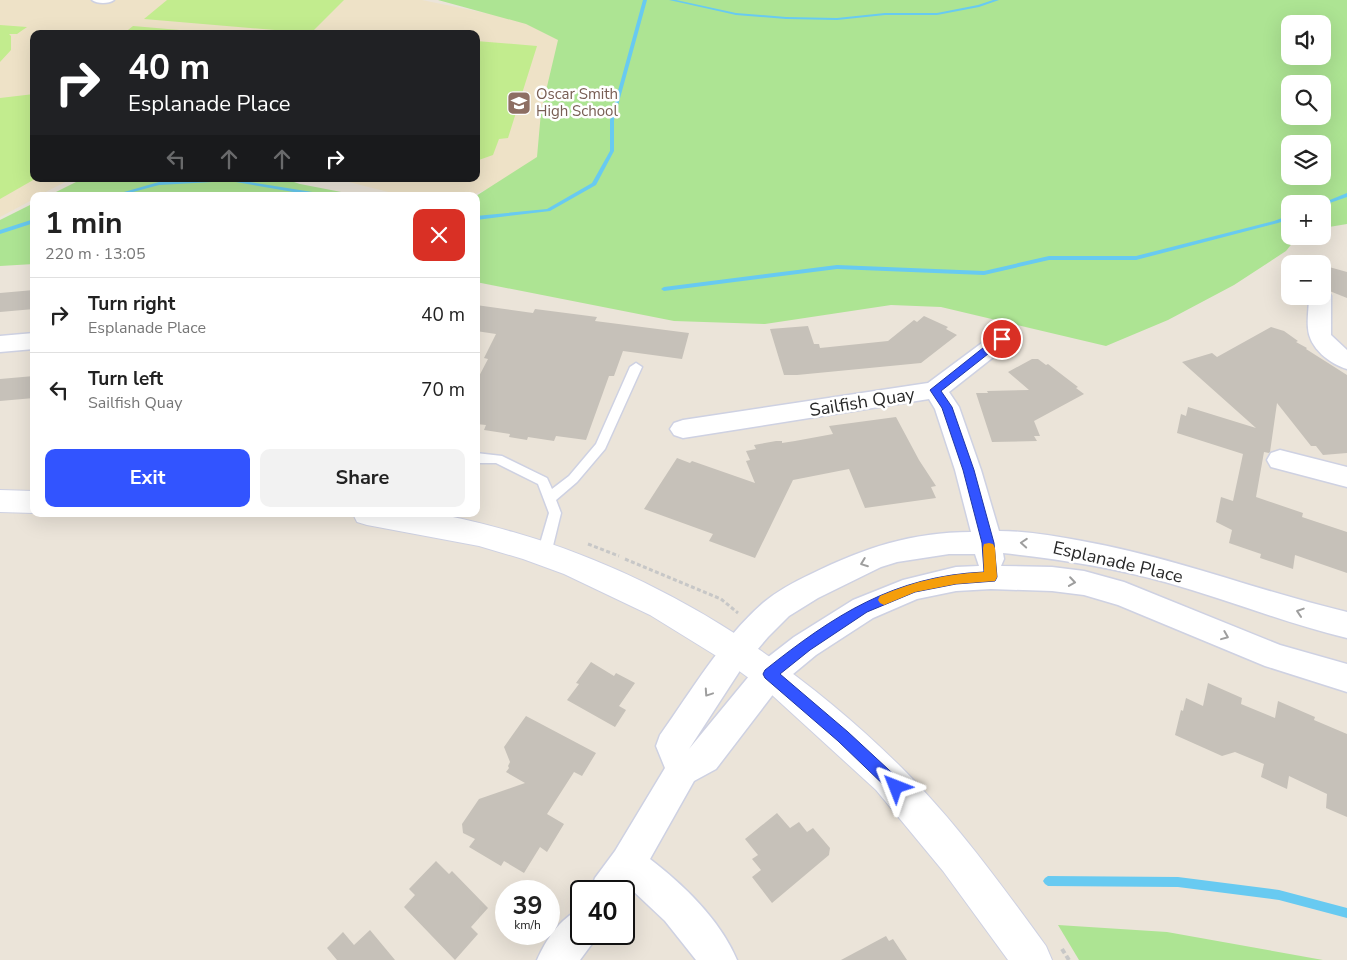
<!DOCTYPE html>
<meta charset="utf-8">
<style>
body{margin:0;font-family:"Nunito Sans",sans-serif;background:#f2f2f2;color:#222;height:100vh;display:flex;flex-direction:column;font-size:19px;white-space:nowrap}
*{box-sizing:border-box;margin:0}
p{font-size:16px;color:#767676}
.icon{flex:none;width:28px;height:28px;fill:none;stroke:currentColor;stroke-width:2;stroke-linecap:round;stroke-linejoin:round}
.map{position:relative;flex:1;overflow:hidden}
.panel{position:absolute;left:30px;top:192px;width:450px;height:325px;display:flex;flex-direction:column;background:#fff;border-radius:10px;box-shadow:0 5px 20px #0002}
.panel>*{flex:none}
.top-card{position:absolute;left:30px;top:30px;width:450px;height:152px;border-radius:10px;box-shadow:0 5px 20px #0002;background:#202124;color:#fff;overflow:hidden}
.buttons{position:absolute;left:1281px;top:15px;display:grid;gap:10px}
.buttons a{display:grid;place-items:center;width:50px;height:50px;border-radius:10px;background:#fff;box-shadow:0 5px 20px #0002;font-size:25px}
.speed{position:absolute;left:495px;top:880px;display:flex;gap:10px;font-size:25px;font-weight:700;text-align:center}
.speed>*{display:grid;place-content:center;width:65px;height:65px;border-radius:50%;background:#fff;box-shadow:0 5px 20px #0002;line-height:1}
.speed small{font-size:12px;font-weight:400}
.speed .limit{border:2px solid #111;border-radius:8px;background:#fff;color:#111}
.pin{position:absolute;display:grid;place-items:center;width:42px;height:42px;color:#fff;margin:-21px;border:2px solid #fff;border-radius:50%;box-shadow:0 1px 5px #0007}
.me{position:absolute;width:55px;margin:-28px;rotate:315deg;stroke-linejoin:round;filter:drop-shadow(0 0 4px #0008)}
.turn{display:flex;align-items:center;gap:18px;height:105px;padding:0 15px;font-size:22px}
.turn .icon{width:65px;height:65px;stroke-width:2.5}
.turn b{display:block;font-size:35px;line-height:42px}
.lanes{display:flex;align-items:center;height:48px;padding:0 15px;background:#0003;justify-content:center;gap:25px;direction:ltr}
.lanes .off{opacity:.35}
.round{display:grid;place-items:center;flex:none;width:52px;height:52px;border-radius:10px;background:#f2f2f2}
.summary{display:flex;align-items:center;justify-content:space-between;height:85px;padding:0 15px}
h1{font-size:30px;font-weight:700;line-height:38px}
.button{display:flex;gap:10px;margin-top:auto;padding:10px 15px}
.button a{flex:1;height:58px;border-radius:10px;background:#3254ff;color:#fff;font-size:20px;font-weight:700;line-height:58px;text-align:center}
.button a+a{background:#f2f2f2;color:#222}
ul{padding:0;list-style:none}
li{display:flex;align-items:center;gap:15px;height:75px;padding:0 15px;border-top:1px solid #e0e0e0}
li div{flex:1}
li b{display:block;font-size:19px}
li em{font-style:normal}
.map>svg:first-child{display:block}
.education{fill:#eee2c7}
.green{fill:#ade493;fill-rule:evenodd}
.pitch{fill:#c2ec8e}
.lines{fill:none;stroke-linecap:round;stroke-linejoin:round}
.stream{fill:#68caf1;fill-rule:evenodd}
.building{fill:#c6c1b9}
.service-casing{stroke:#ced1e2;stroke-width:3}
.minor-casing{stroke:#ced1e2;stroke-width:3}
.tertiary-casing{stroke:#ced1e2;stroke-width:2}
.path-far1{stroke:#c7c7c7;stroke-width:3;stroke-dasharray:4 2.5;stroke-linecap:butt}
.path{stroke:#c7c7c7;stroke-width:4;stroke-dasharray:5 3;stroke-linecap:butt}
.service{fill:#fff;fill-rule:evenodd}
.minor{fill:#fff;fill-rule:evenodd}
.tertiary{fill:#fff;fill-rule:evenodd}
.oneway{stroke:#9e9e9e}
.route{fill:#3254ff;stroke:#2037a6}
.slow{fill:#f59e0b}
.labels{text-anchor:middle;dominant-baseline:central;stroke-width:5;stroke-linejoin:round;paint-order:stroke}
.far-education-label{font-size:15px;fill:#785e54;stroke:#fff;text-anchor:start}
.street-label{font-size:18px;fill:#282828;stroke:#fff}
</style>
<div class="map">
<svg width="1347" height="960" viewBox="0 0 1347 960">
<rect width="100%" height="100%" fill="#ebe4d9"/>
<path class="education" d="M0,0H422L588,34L534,172L469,196H404L337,179H476V34H34V179H71L38,196H34V199L0,217Z"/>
<g class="green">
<path d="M438,0H1347V224L1323,228L1322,204H1290V236H1298L1286,251L1234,285L1168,320L1106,346L941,307L891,305L765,324L674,321L476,282V196L537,157L541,112L558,40L526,24ZM1290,24H1322V56H1290ZM1290,84H1322V116H1290ZM1290,144H1322V176H1290Z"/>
<path d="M82,179H285L300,184L362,196H48Z"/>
<path d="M34,203V264L0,266V220Z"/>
<path d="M1058,925L1167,932L1323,960H1079Z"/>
</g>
<g class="pitch">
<path d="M167,0H344L311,33L144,19Z"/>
<path d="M0,25L27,27L17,34H9L11,36V50L0,62Z"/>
<path d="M133,26L226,34H123Z"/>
<path d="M476,41L537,46L508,138L499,139L493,155L476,161Z"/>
<path d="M34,94L35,179L0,199V98Z"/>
</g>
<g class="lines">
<g class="stream">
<path d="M643,0H647L614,120V151L596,185L550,211L476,220V216L547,209L592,183L610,151V120Z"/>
<path d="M669,0H676L736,13L786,17L837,18L885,13H937L978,5L993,0H999L979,7L937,15H885L837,20L786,19L736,15Z"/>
<path d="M226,179H231L325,194L328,196H317L230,181L159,185L118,196H110L159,182Z"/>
<path d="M1347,193V197L1324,205H1322V204H1320Z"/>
<path d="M1290,215V219L1278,223L1136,260H1049L984,275L837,269L664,291L661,289L664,287L837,265L984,271L1049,256H1136L1274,221Z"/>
<path d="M34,219V223L0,234V230Z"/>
<path d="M1048,876L1178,877L1279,890L1347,908V918L1279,900L1178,887L1048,886L1045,884L1043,881L1045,878Z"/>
</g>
</g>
<g class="building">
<path d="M1322,265L1347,272V298L1322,288Z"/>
<path d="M34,290V309L0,312V293Z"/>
<path d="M476,305L533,313L535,309L597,317L595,321L689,333L682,359L623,351L614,376H609L586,440L556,436L554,441L528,437L527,440L509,437L510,434L484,430L486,425L476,424V382L488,359L484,358L496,334L476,331Z"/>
<path d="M924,316L948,327L946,329L957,335L921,363L797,375H784L770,329L808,326L814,344H819L820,348L888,341L914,320L917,322Z"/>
<path d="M1271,327L1284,331L1298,341L1296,342L1307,348L1306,349L1347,375V453L1323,455L1316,446H1311L1277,403L1270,452L1269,453L1264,452L1256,497L1303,513L1302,517L1347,532V573L1295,555L1293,569L1260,558L1261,554L1229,543L1232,530L1216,522L1221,497L1233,501L1243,454L1177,433L1181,414L1186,416L1188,407L1256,428L1182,362L1212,353L1217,357Z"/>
<path d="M1032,359H1038L1046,365L1048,364L1078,387L1076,388L1084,394L1034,421L1040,436H1034L1037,441L992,442L976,393H988L987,391L1029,390L1008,372Z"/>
<path d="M34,376V398L0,401V379Z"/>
<path d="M896,417L919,460L936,486L931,487L936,498L865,508L849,469L793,480L755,558L709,541L713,534L644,509L677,458L690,463L692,461L755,483L746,461L750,460L746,451L756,449L754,445L776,441H782V443L795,441L833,434L829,426Z"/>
<path d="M591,662L614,676L616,673L635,683L619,706L626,710L615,727L567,700L579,684L576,683Z"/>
<path d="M1208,683L1242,698L1241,704L1275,718L1278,701L1315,717L1314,720L1347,734V817L1326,808L1327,794L1289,776L1287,789L1261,777L1264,764L1235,752L1222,756L1175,735L1181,710L1183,711L1186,698L1203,706Z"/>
<path d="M526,716L596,753L582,776L574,772L547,814L564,824L547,852L540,847L524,873L504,861L501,866L469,847L475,839L463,833L462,824L479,799L525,783L506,772L509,768L508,766L510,762L504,747Z"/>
<path d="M777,813L790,828L799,822L807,832L813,828L830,848L829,855L772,903L752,877L761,870L752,859L758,855L745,839Z"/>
<path d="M436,861L449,874L452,871L488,908L471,927L478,934L455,960L404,907L415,895L409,889Z"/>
<path d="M370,930L395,960H337L327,948L343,932L354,945Z"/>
<path d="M886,936L889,941L893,939L907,960H841Z"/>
</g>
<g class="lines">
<g class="service-casing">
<g id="service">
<path d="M92,0H114C109,4 97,4 92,0Z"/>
<path d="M636,363L642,367L605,449L577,482L556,500L561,513L551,554L549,558L544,559L539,558L537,554L549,513L538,484L496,463H476V453L502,456L547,478L552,489L569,476L596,444L630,367Z"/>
</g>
</g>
<g class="minor-casing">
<g id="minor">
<path d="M1322,290L1328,291L1331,296V335L1347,350V369C1330,364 1309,348 1308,328C1307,318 1309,307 1309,296H1322Z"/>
<path d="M1002,331L1010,334L1013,339L1010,344L949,392L959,407L981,470L999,531C1026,531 1055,536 1082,541C1173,557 1258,591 1347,612V638C1285,623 1226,599 1165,582C1111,567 1058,559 1003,553L1004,559L1001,566L1052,567L1084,571L1124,582L1280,645L1347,664V692L1265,666L1118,605L1084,595L1052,591L991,589L956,591L917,599L873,618L816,655L781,684L716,769L694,781L650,859C684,885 720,920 737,960H696L665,921L631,889L624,900V891H590L595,878L615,851L665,768L656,746L660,735C692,690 721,640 763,603C777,591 794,582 811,574C864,548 912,532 971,532L955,470L935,409L929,399L683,438L674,435L670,429L674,423L683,420L928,383L994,334ZM949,554H975L979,566L956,567L903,580L853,600L794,637L759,664L689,749L741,669L768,637L789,616L818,598L881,567L897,562Z"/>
<path d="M34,333V349L0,352V336Z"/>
<path d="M1280,450L1347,467V487L1271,467L1267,460L1271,453Z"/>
<path d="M581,909V934H597L594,941L580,960H537C546,940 560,918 581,909Z"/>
</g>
</g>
<g class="tertiary-casing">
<g id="tertiary">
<path d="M0,490L34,491V513L0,512Z"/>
<path d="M353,514C376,513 411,511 434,514C460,517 487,525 513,532C660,574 793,660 901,767C955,821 1001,884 1046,946L1052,960H1008L943,871L876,790L772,695L731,665L650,615L564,574L523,559L479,546L367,525L357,522Z"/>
</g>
</g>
<g class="path-far1">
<path d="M588,544L619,556"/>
<path d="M625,559L721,599L738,613"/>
</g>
<path class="path" d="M1062,949L1069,960"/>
<use href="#service" class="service"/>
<use href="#minor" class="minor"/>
<use href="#tertiary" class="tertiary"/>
</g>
<defs><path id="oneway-chevron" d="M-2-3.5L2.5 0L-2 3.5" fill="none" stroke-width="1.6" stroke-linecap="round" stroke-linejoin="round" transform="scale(1.25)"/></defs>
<g class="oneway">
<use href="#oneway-chevron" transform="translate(1024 543) rotate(-176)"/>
<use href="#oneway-chevron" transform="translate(864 563) rotate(159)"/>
<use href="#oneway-chevron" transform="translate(1072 582) rotate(8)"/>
<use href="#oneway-chevron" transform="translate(1300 612) rotate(-162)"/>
<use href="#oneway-chevron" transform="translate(1225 636) rotate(22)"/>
<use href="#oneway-chevron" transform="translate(708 693) rotate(124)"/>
</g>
<path class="route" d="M998,336H1002L1007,339L941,391L952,407L974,470L994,543L997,577L995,581L956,584L915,592L867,612L810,650L780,674L848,732L902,782L904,787L902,792L896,794L891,792L838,741L765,678L763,674L765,670C834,615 894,576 984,572L982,543L963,470L942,408L930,390Z"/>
<path class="slow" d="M989,543L993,544L995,548L997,577L995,581L956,584L915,592L884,605L880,603L878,600L880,596C915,581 946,574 984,572L983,548L984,544Z"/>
<defs>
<g id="school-square" transform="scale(1.25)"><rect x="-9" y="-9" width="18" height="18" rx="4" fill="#8d6e63" stroke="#fff"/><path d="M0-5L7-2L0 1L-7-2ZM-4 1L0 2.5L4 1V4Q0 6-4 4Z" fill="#fff"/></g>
</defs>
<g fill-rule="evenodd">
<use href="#school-square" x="519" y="103"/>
</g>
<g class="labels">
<g class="far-education-label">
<text x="536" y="94">Oscar Smith<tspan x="536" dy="17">High School</tspan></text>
</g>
<g class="street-label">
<text transform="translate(862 402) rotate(-9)">Sailfish Quay</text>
<text transform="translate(1118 562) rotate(13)">Esplanade Place</text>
</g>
</g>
</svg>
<div class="buttons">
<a><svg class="icon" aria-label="sound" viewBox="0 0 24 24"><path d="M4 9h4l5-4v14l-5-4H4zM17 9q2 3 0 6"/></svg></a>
<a><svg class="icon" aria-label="search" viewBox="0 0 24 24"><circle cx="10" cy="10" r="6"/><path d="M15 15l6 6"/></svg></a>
<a><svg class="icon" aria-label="layers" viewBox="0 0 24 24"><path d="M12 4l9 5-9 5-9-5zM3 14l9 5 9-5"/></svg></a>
<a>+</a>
<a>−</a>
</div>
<div class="speed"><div>39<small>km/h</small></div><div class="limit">40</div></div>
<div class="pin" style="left:1002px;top:339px;background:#d93025"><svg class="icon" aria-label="arrive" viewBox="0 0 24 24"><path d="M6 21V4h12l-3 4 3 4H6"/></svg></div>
<svg class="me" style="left:896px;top:787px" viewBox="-20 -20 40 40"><path d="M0-17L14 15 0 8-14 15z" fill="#3254ff" stroke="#fff" stroke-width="4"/></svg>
<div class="top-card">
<div class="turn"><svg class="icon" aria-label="right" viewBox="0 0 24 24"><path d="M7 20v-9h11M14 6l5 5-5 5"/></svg><div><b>40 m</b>Esplanade Place</div></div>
<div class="lanes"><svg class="icon off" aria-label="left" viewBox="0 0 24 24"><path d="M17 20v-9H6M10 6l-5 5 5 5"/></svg><svg class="icon off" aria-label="ahead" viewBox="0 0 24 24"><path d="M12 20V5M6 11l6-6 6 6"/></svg><svg class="icon off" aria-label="ahead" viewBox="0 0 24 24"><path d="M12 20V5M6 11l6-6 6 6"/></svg><svg class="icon" aria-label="right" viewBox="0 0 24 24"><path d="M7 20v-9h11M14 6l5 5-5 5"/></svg></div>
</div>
<section class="panel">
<div class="summary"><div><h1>1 min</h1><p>220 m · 13:05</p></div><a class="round" style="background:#d93025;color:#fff"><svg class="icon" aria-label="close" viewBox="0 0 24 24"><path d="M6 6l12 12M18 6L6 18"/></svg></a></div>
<ul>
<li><svg class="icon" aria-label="right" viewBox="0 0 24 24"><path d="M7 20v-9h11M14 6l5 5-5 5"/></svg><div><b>Turn right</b><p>Esplanade Place</p></div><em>40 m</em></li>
<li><svg class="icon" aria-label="left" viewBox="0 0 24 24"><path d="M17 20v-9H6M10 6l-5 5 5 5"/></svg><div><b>Turn left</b><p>Sailfish Quay</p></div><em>70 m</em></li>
</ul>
<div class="button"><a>Exit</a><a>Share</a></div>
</section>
</div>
